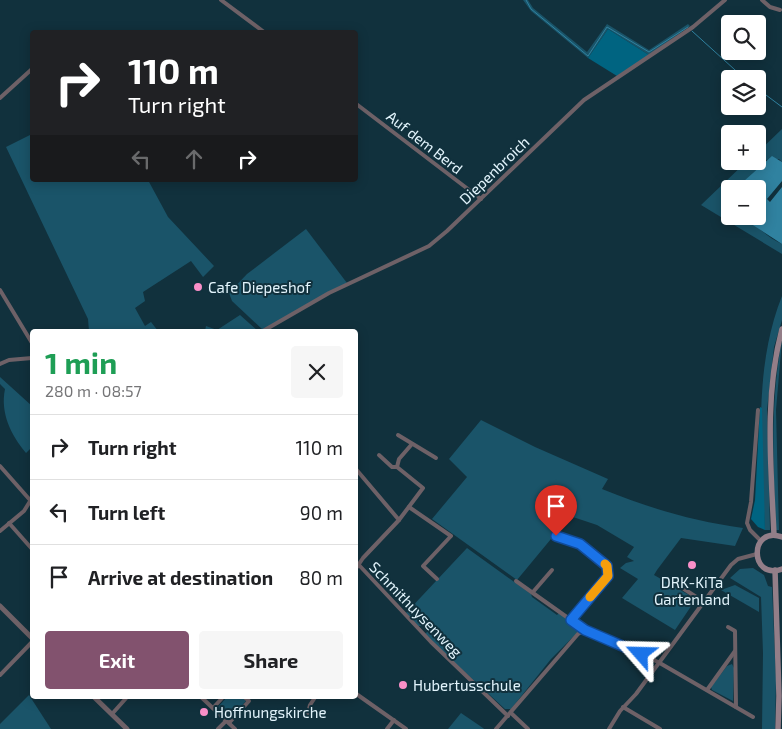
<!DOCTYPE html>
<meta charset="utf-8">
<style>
body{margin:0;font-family:"Exo 2",sans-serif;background:#f6f6f6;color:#202124;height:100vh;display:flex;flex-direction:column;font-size:19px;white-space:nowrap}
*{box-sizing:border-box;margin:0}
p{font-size:16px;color:#757577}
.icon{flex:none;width:28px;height:28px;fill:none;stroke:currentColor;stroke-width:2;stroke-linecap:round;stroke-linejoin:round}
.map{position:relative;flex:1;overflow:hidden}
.panel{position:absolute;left:30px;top:329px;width:328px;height:370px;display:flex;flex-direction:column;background:#fff;border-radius:5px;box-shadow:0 2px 12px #0003}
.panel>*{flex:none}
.top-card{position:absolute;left:30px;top:30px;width:328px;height:152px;border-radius:5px;box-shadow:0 2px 12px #0003;background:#202124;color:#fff;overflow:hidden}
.buttons{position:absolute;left:721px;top:15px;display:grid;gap:10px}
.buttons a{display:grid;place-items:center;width:45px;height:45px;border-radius:5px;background:#fff;box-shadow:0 2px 12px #0003;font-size:25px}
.pin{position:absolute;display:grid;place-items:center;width:42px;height:42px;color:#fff;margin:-51px -21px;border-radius:50% 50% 50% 0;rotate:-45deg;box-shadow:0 0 5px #0007}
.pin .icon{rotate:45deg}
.me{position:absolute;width:55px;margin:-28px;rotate:295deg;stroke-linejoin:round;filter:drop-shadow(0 0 4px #0008)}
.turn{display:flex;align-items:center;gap:18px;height:105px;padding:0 15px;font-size:22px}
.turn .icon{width:65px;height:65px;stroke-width:2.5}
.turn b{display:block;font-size:35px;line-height:42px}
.lanes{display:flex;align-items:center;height:48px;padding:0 15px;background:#0003;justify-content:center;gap:25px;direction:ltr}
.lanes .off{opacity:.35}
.round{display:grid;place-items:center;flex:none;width:52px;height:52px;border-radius:5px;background:#f6f6f6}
.summary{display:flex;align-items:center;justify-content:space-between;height:85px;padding:0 15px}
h1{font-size:30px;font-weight:700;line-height:38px;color:#1e9e55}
.primary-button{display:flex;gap:10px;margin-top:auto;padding:10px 15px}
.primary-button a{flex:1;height:58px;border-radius:5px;background:#82526e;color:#fff;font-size:20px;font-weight:700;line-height:58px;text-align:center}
.primary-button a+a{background:#f6f6f6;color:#202124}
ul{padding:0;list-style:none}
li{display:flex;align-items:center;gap:15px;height:65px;padding:0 15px;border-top:1px solid #e0e0e0}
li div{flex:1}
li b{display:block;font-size:19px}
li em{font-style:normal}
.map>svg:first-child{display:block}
.green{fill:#1a5469}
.forest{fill:#006481}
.water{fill:#3082a0}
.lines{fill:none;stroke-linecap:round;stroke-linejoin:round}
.stream{stroke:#3082a0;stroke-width:1}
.minor{stroke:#6e6167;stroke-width:4}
.tertiary{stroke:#6e6167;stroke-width:5}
.secondary{stroke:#937e88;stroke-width:5.5}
.route-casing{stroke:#114b97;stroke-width:12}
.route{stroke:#1a73e8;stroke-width:9}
.slow{stroke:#f59e0b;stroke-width:9}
.poi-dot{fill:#f98fc8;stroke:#11313d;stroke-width:2}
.labels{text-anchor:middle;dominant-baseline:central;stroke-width:4;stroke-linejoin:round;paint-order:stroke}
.street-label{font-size:15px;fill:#e2f4fc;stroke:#11313d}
.poi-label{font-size:15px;fill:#e2f4fc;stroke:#11313d;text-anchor:start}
</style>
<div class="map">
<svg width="782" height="729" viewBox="0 0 782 729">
<rect width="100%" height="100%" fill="#11313d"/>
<g class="green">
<path d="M523,0H528L533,8L587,52L607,24L649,50L688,24L690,26L649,55L608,29L588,58L531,11Z"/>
<path d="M782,129V162L779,159L765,160C757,170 743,189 730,189V192L725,195V207L730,211V216C751,216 763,236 782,244V254L701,205L747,161H758V152Z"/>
<path d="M32,134V180H148L168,217L214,266L203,277L191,261L143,292L145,301L135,308L145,326L151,322L158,331H89L88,319L6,147Z"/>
<path d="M306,229L347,283L263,330L232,301L229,293L247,274Z"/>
<path d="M782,296V320L774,347L767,410L770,530H765C761,453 753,369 782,296Z"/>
<path d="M240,315L258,331H205L206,326L217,330Z"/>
<path d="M782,339L776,410L779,530H776C773,466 770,403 782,339Z"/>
<path d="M0,377L32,406V447L26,453C11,435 0,413 5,389L0,384Z"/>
<path d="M481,420L535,447L608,479L602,489C648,508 693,521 743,528L735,546L681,538L657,570L654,575L696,599L675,630L622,598L638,579L620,568L626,563L634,561L627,557L634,547L597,525L570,516L517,580L432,519L467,477L449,459Z"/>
<path d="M467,548L531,594L532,597L557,615L559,613L581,629L551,659L511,709H505L431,641L425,634L428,631L424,626H418L406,613Z"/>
<path d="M753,568L764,575L768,586L772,587L776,680L775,729H762L763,653L761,597L730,578L740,569Z"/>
<path d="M735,585L759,598V612L721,590Z"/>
<path d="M732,664L734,668L733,701L712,690L711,687L727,666Z"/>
<path d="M29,695L51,729H0V724Z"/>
<path d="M228,696H241L246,701L230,719L218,707Z"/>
<path d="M461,713L483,728L484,729H448Z"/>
</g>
<g class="forest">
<path d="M608,29L649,55L617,76L588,58Z"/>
<path d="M760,407L762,408L765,530L758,527L751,519L755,500Z"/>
</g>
<path class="water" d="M772,156L782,162V181L767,199L770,202L782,187V244L739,216H758V189H735Z"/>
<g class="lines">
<g class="stream">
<path d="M526,0L531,9L588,56L607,27L649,52L688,27"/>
<path d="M692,31L745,79"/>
<path d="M758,89L782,107"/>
</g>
<g class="minor">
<path d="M221,0L264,32"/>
<path d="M762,0L770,7L780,10"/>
<path d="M0,98L32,69"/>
<path d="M355,103L481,199"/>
<path d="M0,290L32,343"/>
<path d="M263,331L329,293L429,246L447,231L584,100L693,27L725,0"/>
<path d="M0,364L9,360L32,358"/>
<path d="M758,410L751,502L747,523L750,530L761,541"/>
<path d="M398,435L436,458"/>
<path d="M379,455L392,467H397"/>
<path d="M0,466L30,500"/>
<path d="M355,468L399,520L363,558L355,570"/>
<path d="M409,507L451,536L423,566L437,579"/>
<path d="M399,520L423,488L397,467L399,459L412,444"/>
<path d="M9,523L32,549"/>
<path d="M0,531L24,511L32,498"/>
<path d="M556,536L580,544L607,566L608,576L571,620"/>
<path d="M358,564L431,642L508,716"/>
<path d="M516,581L585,630"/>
<path d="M684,589L704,602"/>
<path d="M533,592L552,570"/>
<path d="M728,627L735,631L736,707"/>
<path d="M0,675L32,642"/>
<path d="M707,690L735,651"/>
<path d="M355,693L406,729"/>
<path d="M200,696L235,729"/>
<path d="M623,707L660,729"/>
<path d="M213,708L224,696"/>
<path d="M308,713L310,705L316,696"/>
<path d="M511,713L528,729"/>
<path d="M112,714L128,696"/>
<path d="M229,723L249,701L243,696"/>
<path d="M218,729L226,721"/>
<path d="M387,729L394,720"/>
<path d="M496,729L578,634L585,630L594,632L658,662L753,717"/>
<path d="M609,729L620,711L636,694L731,565L738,559L757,554"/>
</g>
<g class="tertiary">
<path d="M0,606L32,638"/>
<path d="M93,696L127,729"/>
</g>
<g class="secondary">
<path d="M774,535C771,466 764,396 782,329"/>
<path d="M782,537C749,525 749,581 782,569"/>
<path d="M775,570L779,696L778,729"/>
</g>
</g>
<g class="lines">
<g class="route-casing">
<path id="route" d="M556,536L580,544L607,566L608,576L571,620L585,630L641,654"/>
</g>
<use href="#route" class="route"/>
<path class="slow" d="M590,597L608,576L607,566L605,564"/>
</g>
<g class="poi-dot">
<circle cx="198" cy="287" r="5"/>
<circle cx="692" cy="565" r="5"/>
<circle cx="403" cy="685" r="5"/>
<circle cx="204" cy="712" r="5"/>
</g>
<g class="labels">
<g class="street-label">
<text transform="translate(425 142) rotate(38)">Auf dem Berd</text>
<text transform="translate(494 170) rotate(-44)">Diepenbroich</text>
<text transform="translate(416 609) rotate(46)">Schmithuysenweg</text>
</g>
<g class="poi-label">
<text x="208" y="287">Cafe Diepeshof</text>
<text x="692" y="582" text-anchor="middle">DRK-KiTa<tspan x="692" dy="17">Gartenland</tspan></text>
<text x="413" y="685">Hubertusschule</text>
<text x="214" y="712">Hoffnungskirche</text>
</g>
</g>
</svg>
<div class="buttons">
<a><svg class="icon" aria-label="search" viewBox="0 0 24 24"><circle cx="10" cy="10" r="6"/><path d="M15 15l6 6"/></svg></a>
<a><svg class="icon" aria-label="layers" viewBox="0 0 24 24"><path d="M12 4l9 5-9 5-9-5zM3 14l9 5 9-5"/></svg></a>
<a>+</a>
<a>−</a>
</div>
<div class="pin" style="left:556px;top:536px;background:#d93025"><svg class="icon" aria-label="arrive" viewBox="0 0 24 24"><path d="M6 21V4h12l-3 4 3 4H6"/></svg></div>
<svg class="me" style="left:641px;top:654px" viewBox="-20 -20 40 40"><path d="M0-17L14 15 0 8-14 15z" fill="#1a73e8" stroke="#fff" stroke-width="4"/></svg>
<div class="top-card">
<div class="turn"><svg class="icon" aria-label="right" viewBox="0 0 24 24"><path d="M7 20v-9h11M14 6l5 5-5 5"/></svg><div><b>110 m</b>Turn right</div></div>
<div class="lanes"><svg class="icon off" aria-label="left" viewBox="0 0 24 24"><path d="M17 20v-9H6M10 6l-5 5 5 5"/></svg><svg class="icon off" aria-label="ahead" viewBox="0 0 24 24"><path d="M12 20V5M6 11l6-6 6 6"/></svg><svg class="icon" aria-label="right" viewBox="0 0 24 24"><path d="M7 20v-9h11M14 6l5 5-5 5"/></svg></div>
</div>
<section class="panel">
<div class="summary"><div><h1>1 min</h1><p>280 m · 08:57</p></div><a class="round"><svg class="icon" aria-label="close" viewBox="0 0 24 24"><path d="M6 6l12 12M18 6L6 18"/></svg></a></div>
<ul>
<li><svg class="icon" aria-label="right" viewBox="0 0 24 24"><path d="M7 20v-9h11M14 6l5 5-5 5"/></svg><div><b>Turn right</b></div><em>110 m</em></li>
<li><svg class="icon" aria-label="left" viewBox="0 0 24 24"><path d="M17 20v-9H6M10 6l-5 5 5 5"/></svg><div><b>Turn left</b></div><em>90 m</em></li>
<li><svg class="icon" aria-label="arrive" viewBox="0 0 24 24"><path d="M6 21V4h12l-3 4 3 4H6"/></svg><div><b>Arrive at destination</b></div><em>80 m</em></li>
</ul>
<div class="primary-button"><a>Exit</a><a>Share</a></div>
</section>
</div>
